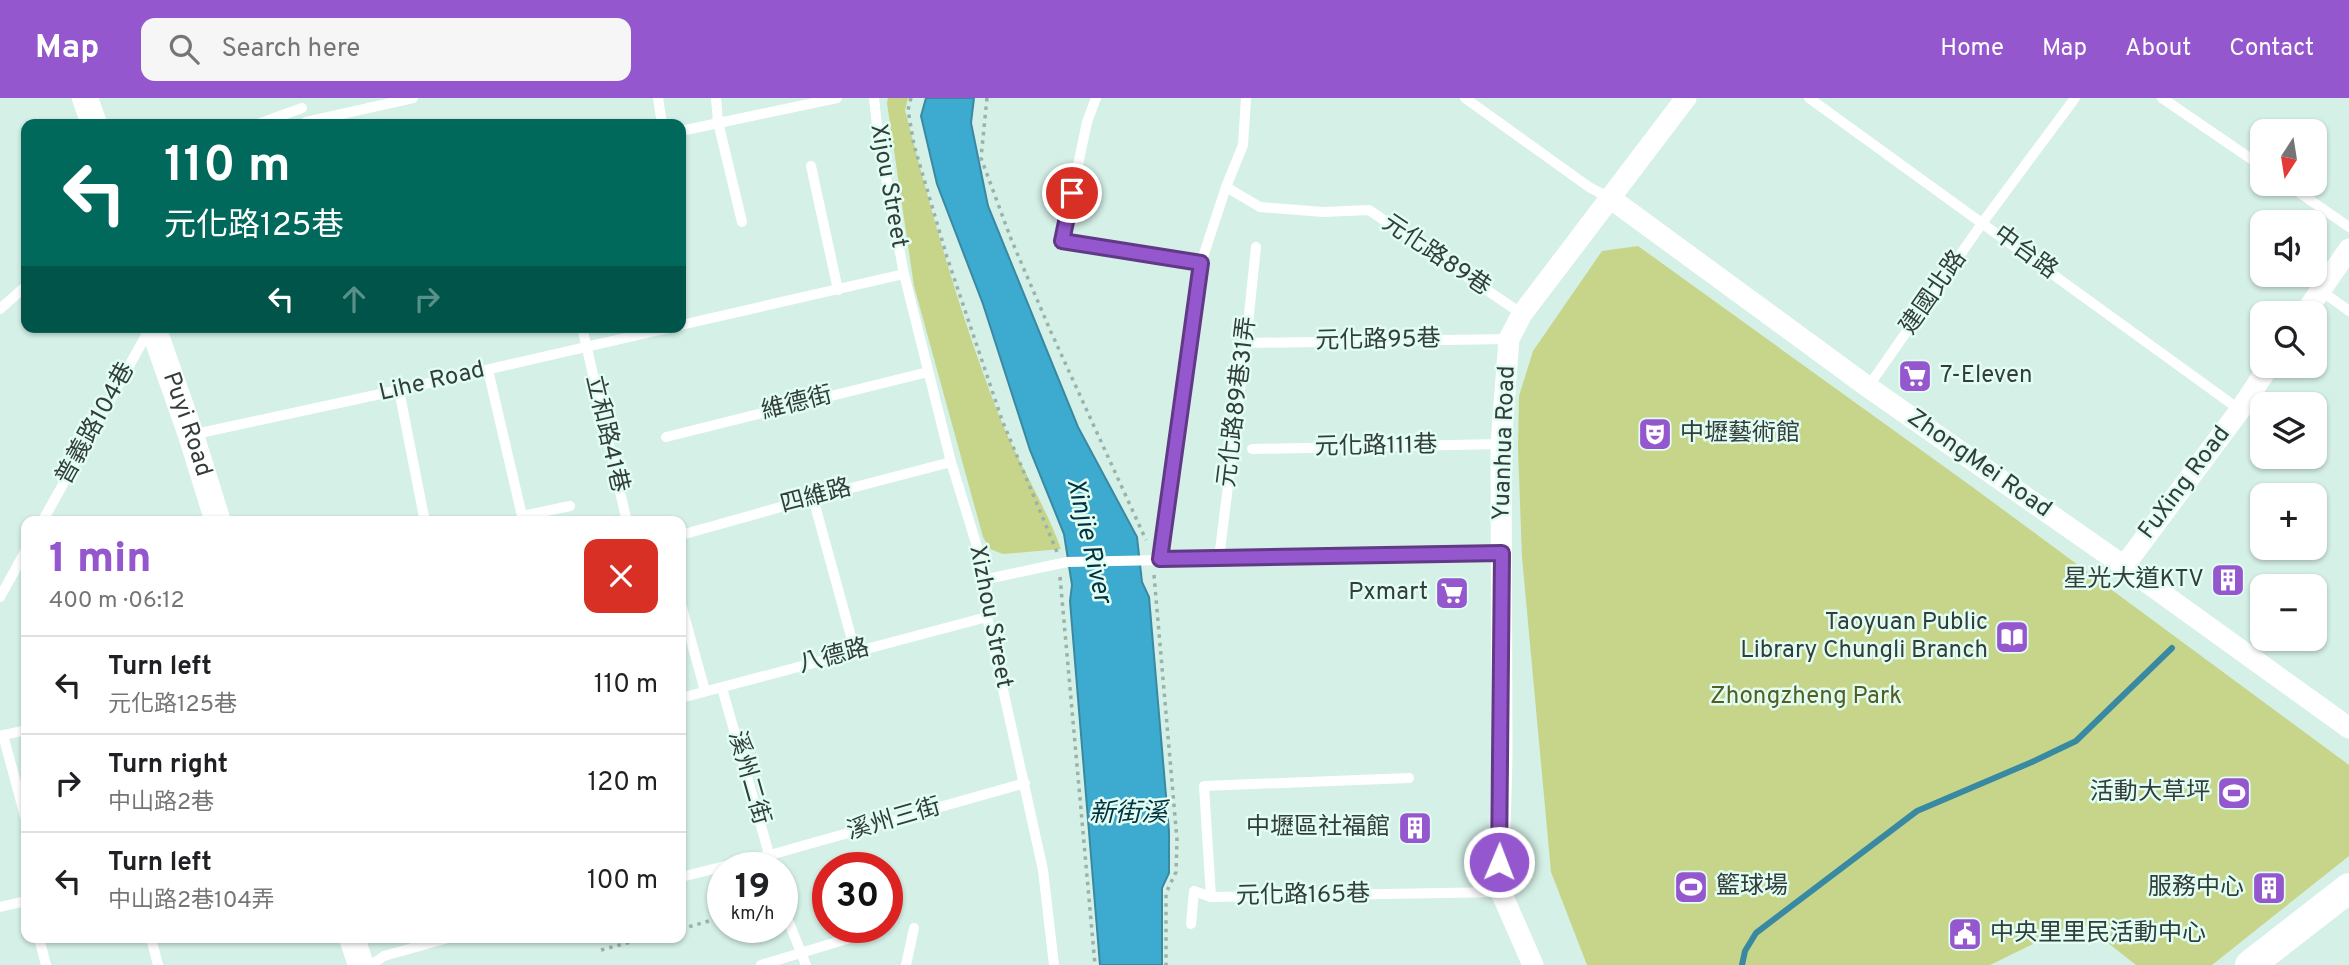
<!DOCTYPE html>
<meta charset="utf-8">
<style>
body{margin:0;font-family:Overpass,"Noto Sans TC",sans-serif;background:#f6f6f6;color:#202124;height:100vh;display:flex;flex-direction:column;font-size:26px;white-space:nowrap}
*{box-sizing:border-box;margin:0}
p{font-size:23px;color:#757577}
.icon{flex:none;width:38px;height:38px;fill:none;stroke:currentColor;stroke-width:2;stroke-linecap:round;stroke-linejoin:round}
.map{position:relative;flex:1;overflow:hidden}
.side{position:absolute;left:21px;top:418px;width:665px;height:427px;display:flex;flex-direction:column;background:#fff;border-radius:14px;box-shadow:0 2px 5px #0004}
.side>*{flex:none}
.guide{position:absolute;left:21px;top:21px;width:665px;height:214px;border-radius:14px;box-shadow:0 2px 5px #0004;background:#00695c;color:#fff;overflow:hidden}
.needle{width:46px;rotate:192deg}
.controls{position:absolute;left:2250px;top:21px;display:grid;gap:14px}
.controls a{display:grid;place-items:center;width:77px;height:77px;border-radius:14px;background:#fff;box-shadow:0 2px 5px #0004;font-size:35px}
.speed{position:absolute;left:707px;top:754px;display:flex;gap:14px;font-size:35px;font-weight:700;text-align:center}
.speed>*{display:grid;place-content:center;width:91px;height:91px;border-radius:50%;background:#fff;box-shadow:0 2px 5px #0004;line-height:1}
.speed small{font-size:18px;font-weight:400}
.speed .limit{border:10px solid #d22;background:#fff;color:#111}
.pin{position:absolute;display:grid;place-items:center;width:60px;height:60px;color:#fff;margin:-30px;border:4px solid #fff;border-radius:50%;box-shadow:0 2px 7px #0007}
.me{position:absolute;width:77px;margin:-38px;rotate:1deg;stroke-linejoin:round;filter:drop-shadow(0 0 5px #0008)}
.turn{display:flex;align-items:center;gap:24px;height:147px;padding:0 28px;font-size:32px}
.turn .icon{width:91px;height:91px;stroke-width:2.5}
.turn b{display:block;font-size:49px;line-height:60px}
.lanes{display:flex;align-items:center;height:66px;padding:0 28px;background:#0003;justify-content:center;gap:35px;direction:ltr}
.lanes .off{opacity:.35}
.round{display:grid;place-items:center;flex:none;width:74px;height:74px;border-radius:14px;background:#f6f6f6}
.overview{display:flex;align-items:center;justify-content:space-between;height:119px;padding:0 28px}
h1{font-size:42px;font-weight:800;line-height:52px;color:#9557ce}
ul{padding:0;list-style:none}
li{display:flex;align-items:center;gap:21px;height:98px;padding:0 28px;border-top:2px solid #e0e0e0}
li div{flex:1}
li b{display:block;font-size:26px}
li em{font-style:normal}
header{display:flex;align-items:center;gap:42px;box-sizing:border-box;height:98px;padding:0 35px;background:#9557ce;color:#fff}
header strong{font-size:33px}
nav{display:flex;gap:38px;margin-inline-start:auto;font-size:24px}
.search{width:490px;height:63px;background:#f6f6f6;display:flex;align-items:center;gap:18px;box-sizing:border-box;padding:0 24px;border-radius:14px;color:#757577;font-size:26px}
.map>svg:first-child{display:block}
.green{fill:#c7d58a}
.water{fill:#3daacf;stroke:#3a89a2;stroke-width:2}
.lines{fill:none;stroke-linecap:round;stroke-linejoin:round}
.stream{stroke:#3a89a2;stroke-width:6}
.path{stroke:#9cb1a9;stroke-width:3.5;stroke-dasharray:3.5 5;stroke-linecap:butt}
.service{stroke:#fff;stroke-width:10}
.minor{stroke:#fff;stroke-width:21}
.tertiary{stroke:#fff;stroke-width:26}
.secondary{stroke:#fff;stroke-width:30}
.route-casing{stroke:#613986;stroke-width:18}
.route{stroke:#9557ce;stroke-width:12}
.labels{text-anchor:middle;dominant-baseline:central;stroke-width:5;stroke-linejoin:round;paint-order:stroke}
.street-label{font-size:24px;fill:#333d39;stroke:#e2fdf3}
.poi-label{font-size:24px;fill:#333d39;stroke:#e2fdf3;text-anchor:end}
.park-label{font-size:24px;fill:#555e21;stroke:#e2fdf3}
.water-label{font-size:26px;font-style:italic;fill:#003241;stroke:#e2fdf3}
</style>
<header>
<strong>Map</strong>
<div class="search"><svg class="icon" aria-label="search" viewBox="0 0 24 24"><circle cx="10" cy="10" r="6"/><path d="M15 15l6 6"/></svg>Search here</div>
<nav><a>Home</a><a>Map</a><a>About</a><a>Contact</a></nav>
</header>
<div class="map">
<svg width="2349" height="867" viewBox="0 0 2349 867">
<rect width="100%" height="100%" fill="#d5f0e6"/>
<g class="green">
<path d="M888,0H908L905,12C931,114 960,217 998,315C1016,362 1044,404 1061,451L1003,456L990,451L983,439L914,188L887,5Z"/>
<path d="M1638,148L1971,388L2349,667V758L2212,867H2136L2080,823L1990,867H1587L1551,774L1522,459L1518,351L1519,298L1533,253L1602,153Z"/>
</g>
<path class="water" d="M926,0H974L971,25L988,108L1078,329L1137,439L1142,484L1149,499L1169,733V775L1162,790V867H1100L1070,503L1072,487L1064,436L1030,352L983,206L937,86L921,18Z"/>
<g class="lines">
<path class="stream" d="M1742,867L1745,853L1756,835L1917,713L2032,664L2076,643L2172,550"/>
<g class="path">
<path d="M911,0L908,12L914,47L947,159L1002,322L1057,454"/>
<path d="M987,0L981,60L1011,141L1051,234L1146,442"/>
<path d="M1154,477L1177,742L1176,774L1166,795V867"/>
<path d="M1060,479L1095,867"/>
<path d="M681,831L723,819"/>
<path d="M601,852L646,840"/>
</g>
<g class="service">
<path d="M658,0L662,26"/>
<path d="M716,0L718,24L742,124"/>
<path d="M874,0L878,37L904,176L951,364L987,481V519L1043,772L1054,867"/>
<path d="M1096,0L1087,24L1062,143L1201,165"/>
<path d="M1465,0L1589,89L1610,100"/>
<path d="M1809,0L2240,312"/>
<path d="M2162,0L2263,69"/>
<path d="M306,24L413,0"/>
<path d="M258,26L302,10"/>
<path d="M681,33L837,0"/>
<path d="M811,68L838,192"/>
<path d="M2287,86L2349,129"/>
<path d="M1226,89L1260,109L1323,114L1369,112L1522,216"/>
<path d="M2320,192L2349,213"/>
<path d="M0,211L26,188"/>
<path d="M681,227L904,176"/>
<path d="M582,229L627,424"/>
<path d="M1246,245L1509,241"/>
<path d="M488,272L522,418L570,408"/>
<path d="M1868,289L1983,124L2075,0"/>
<path d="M399,292L425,424"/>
<path d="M191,337L399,292L673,229"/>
<path d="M666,339L928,274"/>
<path d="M1252,351L1501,346"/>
<path d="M813,400L855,553"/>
<path d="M42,424L149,232"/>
<path d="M681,437L813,400L951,364"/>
<path d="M1219,460L1246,245L1256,149"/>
<path d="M1160,461L1201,165L1226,89L1243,47L1246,0"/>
<path d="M987,481L1067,464L1501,455"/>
<path d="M0,499L26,452"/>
<path d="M681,506L705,593"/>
<path d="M722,590L773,770"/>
<path d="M681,600L987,519"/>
<path d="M3,637L26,722"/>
<path d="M0,638L26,632"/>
<path d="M1409,680L1204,688L1211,799L1501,794"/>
<path d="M681,779L770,757L1025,685"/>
<path d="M782,807L806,867"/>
<path d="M0,809L26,803"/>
<path d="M1191,826L1194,793L1211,799"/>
<path d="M39,840L46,867"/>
<path d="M151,840L158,867"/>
<path d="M371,867L384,858L448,840"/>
<path d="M761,867L883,830"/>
<path d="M906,867L914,830"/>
</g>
<g class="minor">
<path d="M1610,100L1868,289L2124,468L2349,630"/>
<path d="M2305,215L2349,151"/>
<path d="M2124,468L2240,312L2269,268"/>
<path d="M1533,867L1501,794L1499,764L1502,661L1501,346L1509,241L1522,216L1686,0"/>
</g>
<g class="tertiary">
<path d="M85,0L94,26"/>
<path id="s1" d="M153,229L191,337L218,424"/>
<path d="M352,840L361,867"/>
</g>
<path class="secondary" d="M2250,867L2349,790"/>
</g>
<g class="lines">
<g class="route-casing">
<path id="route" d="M1072,95L1062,143L1201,165L1160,461L1502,455L1499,764"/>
</g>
<use href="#route" class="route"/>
</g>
<defs>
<g id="supermarket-square" transform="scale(1.75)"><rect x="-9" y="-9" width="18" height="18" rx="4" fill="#9557ce" stroke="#e2fdf3"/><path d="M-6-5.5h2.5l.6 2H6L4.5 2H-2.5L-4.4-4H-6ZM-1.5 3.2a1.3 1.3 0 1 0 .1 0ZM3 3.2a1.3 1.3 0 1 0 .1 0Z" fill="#fff"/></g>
<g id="theatre-square" transform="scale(1.75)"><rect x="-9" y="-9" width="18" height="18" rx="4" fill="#9557ce" stroke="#e2fdf3"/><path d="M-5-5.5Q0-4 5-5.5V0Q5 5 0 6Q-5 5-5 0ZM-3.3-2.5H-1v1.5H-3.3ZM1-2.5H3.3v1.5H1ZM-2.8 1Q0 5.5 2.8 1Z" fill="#fff"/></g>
<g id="building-square" transform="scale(1.75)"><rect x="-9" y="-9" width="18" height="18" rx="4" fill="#9557ce" stroke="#e2fdf3"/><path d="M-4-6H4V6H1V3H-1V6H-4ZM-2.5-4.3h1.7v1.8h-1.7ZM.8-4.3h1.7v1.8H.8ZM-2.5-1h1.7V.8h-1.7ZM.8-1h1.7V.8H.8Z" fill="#fff"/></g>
<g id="library-square" transform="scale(1.75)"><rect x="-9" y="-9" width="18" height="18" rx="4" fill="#9557ce" stroke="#e2fdf3"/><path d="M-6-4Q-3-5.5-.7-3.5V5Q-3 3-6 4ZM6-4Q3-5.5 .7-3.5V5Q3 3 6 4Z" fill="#fff"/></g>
<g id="stadium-square" transform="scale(1.75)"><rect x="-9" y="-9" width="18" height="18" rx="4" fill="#9557ce" stroke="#e2fdf3"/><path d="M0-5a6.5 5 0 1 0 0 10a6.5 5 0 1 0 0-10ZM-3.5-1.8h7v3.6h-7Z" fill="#fff"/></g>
<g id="civic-square" transform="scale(1.75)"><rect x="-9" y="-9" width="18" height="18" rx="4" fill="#9557ce" stroke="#e2fdf3"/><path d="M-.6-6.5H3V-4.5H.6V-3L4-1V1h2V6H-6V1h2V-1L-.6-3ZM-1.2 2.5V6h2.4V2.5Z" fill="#fff"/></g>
</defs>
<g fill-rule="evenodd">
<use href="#supermarket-square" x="1915" y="278"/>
<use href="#theatre-square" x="1655" y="336"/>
<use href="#building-square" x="2228" y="482"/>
<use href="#supermarket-square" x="1452" y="495"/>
<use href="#library-square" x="2012" y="539"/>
<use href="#stadium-square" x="2234" y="695"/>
<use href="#building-square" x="1415" y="730"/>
<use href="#stadium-square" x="1691" y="789"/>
<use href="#building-square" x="2269" y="790"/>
<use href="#civic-square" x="1965" y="836"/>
</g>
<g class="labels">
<g class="street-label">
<text transform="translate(888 88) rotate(80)">Xijou Street</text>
<text transform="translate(2025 155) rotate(36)">中台路</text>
<text transform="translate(1436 158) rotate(34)">元化路89巷</text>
<text transform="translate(1934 195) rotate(-55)">建國北路</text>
<text transform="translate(1378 243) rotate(-1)">元化路95巷</text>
<text transform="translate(432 284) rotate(-13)">Lihe Road</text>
<text transform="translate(1238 304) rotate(-83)">元化路89巷31弄</text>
<text transform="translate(797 306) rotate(-14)">維德街</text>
<text transform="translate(96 326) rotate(-61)">普義路104巷</text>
<text stroke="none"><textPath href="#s1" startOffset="103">Puyi Road</textPath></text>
<text transform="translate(606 336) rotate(77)">立和路41巷</text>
<text transform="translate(1505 345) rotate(-88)">Yuanhua Road</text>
<text transform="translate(1376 349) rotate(-1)">元化路111巷</text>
<text transform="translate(1979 366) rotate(35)">ZhongMei Road</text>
<text transform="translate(2185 385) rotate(-53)">FuXing Road</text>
<text transform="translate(816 399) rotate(-15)">四維路</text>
<text transform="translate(990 519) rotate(79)">Xizhou Street</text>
<text transform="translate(834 559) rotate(-15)">八德路</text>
<text transform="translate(748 680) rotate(74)">溪州二街</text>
<text transform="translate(894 722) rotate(-16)">溪州三街</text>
<text transform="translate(1303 798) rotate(-1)">元化路165巷</text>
</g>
<g class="poi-label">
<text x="1940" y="278" text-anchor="start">7-Eleven</text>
<text x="1680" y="336" text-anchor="start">中壢藝術館</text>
<text x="2204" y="482">星光大道KTV</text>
<text x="1428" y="495">Pxmart</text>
<text x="1988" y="525">Taoyuan Public<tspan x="1988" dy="28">Library Chungli Branch</tspan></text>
<text x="2210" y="695">活動大草坪</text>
<text x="1390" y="730">中壢區社福館</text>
<text x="1716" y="789" text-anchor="start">籃球場</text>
<text x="2244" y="790">服務中心</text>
<text x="1990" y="836" text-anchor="start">中央里里民活動中心</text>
</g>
<g class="park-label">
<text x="1806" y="599">Zhongzheng Park</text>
</g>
<g class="water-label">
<text transform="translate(1088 443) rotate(77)">Xinjie River</text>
<text x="1128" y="716">新街溪</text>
</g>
</g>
</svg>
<div class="controls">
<a><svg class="needle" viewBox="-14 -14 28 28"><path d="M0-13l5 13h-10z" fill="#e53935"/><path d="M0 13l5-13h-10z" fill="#757577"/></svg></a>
<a><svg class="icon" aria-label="sound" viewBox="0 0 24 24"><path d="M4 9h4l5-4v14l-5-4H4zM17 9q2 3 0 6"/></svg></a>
<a><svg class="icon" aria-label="search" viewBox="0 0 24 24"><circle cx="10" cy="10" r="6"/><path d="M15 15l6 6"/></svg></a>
<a><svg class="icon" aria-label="layers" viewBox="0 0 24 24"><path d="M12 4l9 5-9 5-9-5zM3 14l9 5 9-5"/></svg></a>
<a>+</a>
<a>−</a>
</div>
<div class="speed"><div>19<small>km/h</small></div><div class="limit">30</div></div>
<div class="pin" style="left:1072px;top:95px;background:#d93025"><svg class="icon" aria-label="arrive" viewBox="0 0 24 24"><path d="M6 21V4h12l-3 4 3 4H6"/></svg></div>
<svg class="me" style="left:1499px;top:764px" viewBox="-20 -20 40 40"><circle r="17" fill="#9557ce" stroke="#fff" stroke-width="3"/><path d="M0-11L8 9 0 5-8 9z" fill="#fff"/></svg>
<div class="guide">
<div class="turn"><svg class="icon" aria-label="left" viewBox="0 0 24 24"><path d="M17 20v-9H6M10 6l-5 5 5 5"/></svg><div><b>110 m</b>元化路125巷</div></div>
<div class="lanes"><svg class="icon" aria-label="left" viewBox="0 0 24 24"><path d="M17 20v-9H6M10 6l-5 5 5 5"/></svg><svg class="icon off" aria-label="ahead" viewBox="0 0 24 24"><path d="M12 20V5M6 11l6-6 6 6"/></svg><svg class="icon off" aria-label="right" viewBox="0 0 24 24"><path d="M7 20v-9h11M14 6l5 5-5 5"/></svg></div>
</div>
<section class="side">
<div class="overview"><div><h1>1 min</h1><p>400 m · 06:12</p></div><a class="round" style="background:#d93025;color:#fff"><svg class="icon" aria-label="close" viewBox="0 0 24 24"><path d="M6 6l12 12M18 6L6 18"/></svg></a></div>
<ul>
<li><svg class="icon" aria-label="left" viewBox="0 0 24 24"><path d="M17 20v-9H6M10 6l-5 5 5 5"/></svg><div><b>Turn left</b><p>元化路125巷</p></div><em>110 m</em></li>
<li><svg class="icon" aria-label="right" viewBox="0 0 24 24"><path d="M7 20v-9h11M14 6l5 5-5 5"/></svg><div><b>Turn right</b><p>中山路2巷</p></div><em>120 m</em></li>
<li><svg class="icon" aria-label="left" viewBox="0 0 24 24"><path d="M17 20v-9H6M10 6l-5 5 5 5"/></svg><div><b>Turn left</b><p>中山路2巷104弄</p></div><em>100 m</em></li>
</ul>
</section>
</div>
